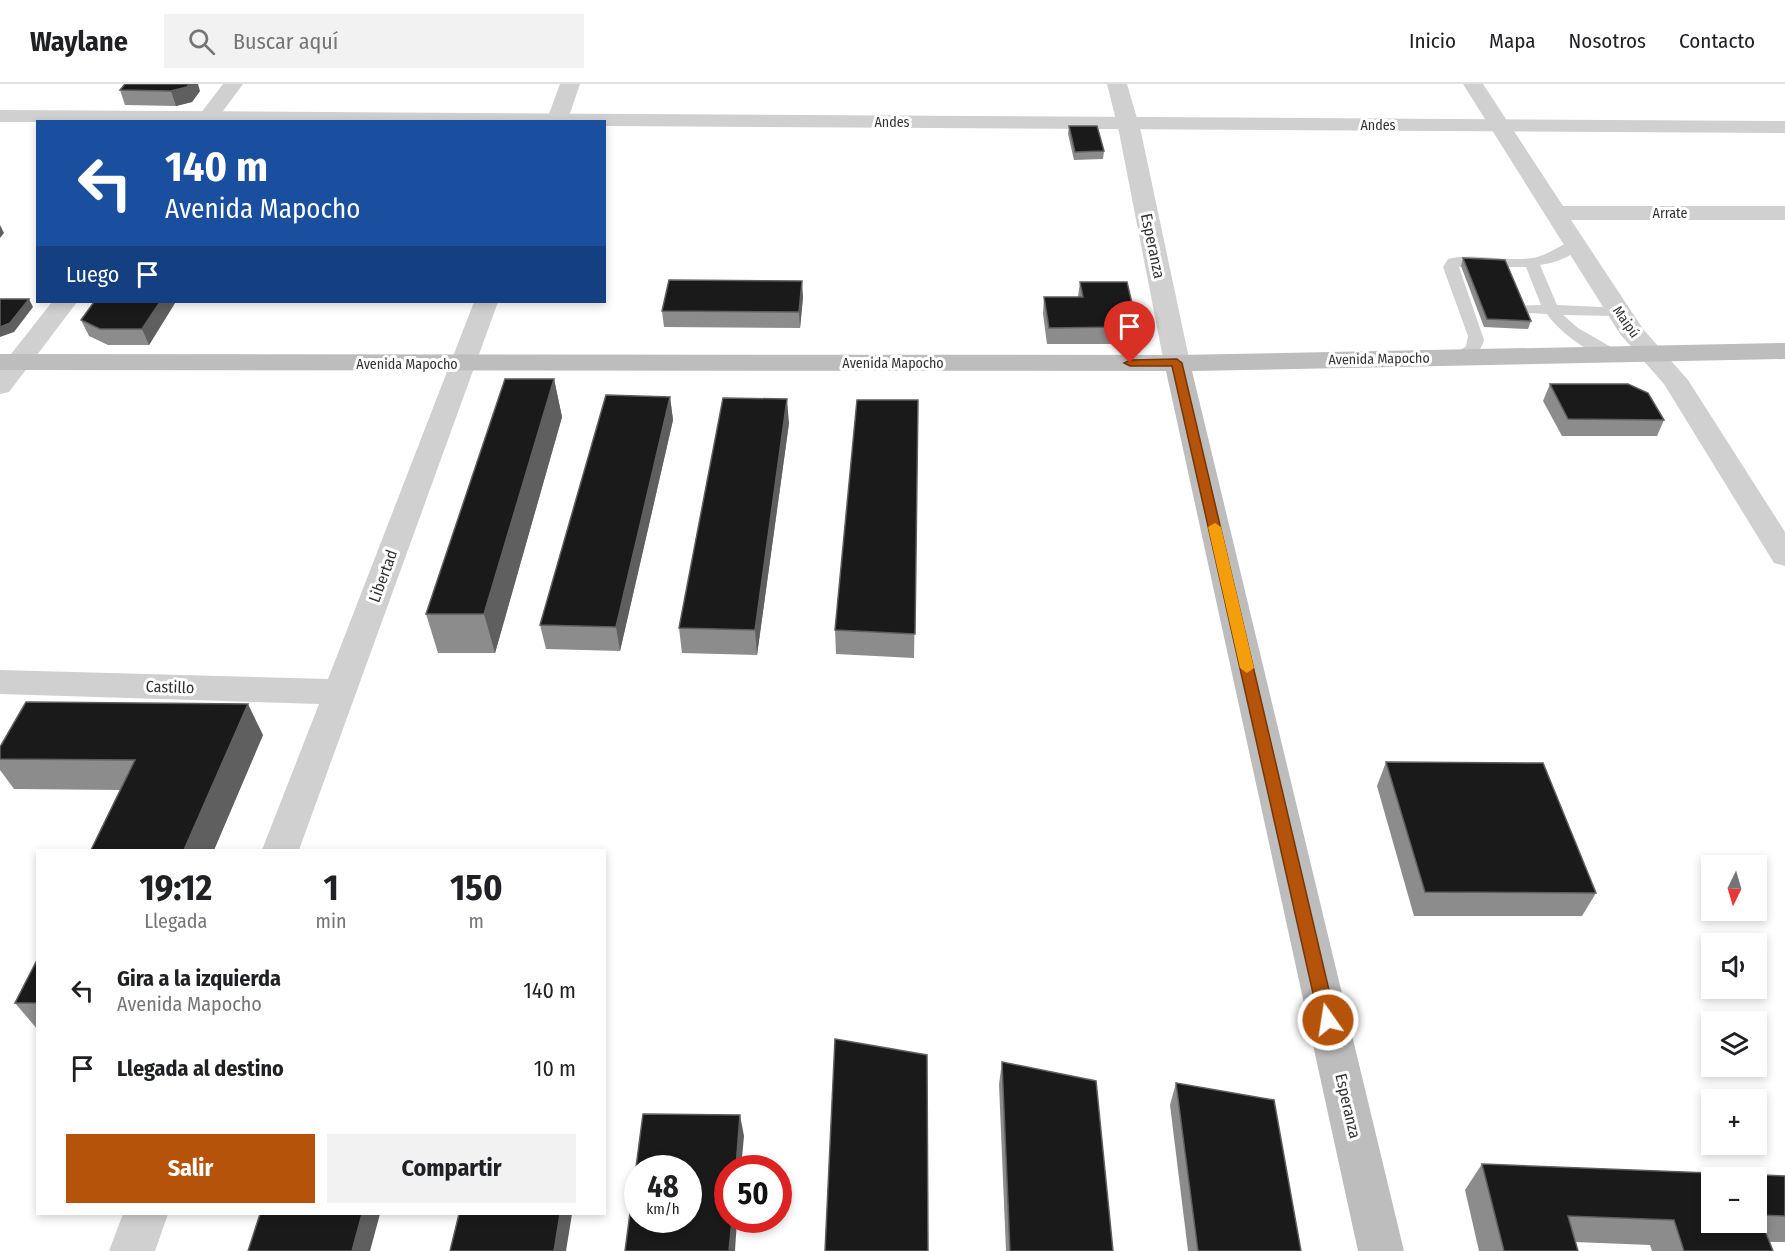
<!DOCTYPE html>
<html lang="es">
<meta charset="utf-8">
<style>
body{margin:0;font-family:"Fira Sans Condensed",sans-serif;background:#f2f2f2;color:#202124;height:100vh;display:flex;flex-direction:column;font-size:22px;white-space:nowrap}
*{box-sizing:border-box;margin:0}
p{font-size:20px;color:#757577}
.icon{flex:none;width:33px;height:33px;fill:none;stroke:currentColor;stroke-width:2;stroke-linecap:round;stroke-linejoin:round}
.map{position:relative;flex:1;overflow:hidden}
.side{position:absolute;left:36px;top:765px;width:570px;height:366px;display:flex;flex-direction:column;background:#fff;border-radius:0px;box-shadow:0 3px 9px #0003}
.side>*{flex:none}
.top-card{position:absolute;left:36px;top:36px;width:570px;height:183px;border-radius:0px;box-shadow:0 3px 9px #0003;background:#1a4fa0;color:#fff;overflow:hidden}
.needle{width:39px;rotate:185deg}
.controls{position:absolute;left:1701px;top:771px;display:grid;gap:12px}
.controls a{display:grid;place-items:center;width:66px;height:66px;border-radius:0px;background:#fff;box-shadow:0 3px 9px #0003;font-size:30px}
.speed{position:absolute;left:624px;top:1071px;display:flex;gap:12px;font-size:30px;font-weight:700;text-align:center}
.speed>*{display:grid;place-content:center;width:78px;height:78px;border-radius:50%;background:#fff;box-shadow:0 3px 9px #0003;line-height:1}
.speed small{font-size:15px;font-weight:400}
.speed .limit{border:9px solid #d22;background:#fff;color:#111}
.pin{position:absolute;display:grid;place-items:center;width:51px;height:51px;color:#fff;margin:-62px -26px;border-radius:50% 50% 50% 0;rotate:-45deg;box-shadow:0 0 6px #0007}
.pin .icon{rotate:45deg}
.me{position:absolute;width:66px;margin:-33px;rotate:347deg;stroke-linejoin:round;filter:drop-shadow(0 0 4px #0008)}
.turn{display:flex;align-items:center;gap:21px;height:126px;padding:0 30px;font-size:27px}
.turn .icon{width:78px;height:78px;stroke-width:2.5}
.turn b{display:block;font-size:42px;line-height:51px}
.then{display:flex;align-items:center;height:57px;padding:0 30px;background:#0003;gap:12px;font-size:22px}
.eta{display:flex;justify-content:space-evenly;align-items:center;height:102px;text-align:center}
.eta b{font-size:36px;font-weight:700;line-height:42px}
.primary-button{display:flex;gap:12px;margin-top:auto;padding:12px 30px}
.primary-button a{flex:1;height:69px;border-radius:0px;background:#b45309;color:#fff;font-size:24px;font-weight:700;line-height:69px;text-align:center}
.primary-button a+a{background:#f2f2f2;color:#202124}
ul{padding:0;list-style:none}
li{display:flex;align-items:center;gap:18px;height:78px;padding:0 30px}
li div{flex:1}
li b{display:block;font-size:22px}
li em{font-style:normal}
header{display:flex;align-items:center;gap:36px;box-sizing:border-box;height:84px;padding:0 30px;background:#fff;border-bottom:2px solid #e0e0e0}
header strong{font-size:28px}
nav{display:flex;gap:33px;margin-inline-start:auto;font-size:21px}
.search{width:420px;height:54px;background:#f2f2f2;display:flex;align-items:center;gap:15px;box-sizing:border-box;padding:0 21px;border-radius:0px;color:#757577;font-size:22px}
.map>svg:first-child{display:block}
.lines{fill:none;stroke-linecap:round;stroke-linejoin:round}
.service{fill:#d0d0d0;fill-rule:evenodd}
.minor{fill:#d0d0d0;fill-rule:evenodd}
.tertiary{fill:#d0d0d0;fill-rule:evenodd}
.secondary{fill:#bdbdbd;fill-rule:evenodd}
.wall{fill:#8c8c8c}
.shaded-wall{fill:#5f5f5f}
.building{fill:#1a1a1a;stroke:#5f5f5f;stroke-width:1.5;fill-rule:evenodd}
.route{fill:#b45309;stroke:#753606;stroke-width:1.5}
.slow{fill:#f59e0b}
.labels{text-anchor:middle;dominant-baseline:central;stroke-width:6;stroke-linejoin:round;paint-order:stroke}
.far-street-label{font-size:14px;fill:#333;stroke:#fff}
.street-label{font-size:16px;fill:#333;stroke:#fff}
</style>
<header>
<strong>Waylane</strong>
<div class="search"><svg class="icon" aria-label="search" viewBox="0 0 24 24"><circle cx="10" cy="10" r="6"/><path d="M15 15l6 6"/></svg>Buscar aquí</div>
<nav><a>Inicio</a><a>Mapa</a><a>Nosotros</a><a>Contacto</a></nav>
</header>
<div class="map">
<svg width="1785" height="1167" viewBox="0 0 1785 1167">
<rect width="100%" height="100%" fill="#fff"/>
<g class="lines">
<path class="service" d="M1575,156L1580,158L1583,161C1572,173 1555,179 1540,181L1557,221L1623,224L1625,227L1617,232L1563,231L1578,244L1618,267L1620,271L1618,275C1599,279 1557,246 1547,230L1513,228L1511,225L1513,222L1541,221L1526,183H1459L1484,256C1480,270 1468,280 1454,277L1452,273L1466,262L1468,252L1443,183L1448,175C1475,168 1504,178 1532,174C1548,172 1560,160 1575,156Z"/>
<g class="minor">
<path d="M223,0H243L215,38H194Z"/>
<path d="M560,0H580L567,38H546Z"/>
<path d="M1107,0H1127L1141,48L1190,279L1186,285L1177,287L1168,285L1164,279L1119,48Z"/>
<path d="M1463,0H1483L1563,122H1785V136H1571L1643,245L1688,296L1785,448V482L1774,479L1664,300L1620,250Z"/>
<path d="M52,218H77L9,308L0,310V284Z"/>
<path d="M474,218H498L299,766H262L319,620L0,610V586L328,595Z"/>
<path d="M123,1130H168L155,1167H109Z"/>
</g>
<path class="tertiary" d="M0,26L1785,37V49L604,42V38H0Z"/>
<path class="secondary" d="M1785,259V275L1192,287L1404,1167H1358L1166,287L0,286V270L1177,271Z"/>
</g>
<g class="wall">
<path d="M120,6L200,7L192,18L176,22L125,21Z"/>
<path d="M1069,42L1104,67L1103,75L1074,76L1068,50Z"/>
<path d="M1463,174L1531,237L1528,245L1484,243L1461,182Z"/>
<path d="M1080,198L1132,248L1120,260H1047L1043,230L1044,213H1078Z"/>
<path d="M803,213L800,244L664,243L662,227Z"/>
<path d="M175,219L149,261H108L89,252L81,236Z"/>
<path d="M554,295L562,333L495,569H438L426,530Z"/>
<path d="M1550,300L1664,336L1657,352H1562L1543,317Z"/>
<path d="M670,313L673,336L620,567L546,565L540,541Z"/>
<path d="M918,316L914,574L836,570L835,546Z"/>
<path d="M789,339L757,571L682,569L679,544Z"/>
<path d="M263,651L214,766H91L120,706L14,705L0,686V663Z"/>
<path d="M1386,678L1596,809L1582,832H1414L1377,702Z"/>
<path d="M38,874V946L15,919Z"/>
<path d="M1002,978L1113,1167H1006L999,1000Z"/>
<path d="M1176,999L1301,1167H1188L1170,1021Z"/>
<path d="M1482,1080L1785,1092V1158H1769L1773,1167H1652L1650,1161L1575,1158L1578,1167H1479L1465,1106Z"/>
</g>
<g class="shaded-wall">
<path d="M189,0H198L200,7L192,18L176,22L171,7Z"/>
<path d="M0,141L4,149L0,154Z"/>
<path d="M802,197L803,213L800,244L799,228Z"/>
<path d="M29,215L33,223L14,248L0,253V243Z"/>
<path d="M160,218H175V219L149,261L142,245Z"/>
<path d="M1135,232L1132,248L1120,260L1122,243Z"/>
<path d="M554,295L562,333L495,569L484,530Z"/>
<path d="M670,313L673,336L620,567L616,543Z"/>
<path d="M787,315L789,339L757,571L755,546Z"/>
<path d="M248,620L263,651L214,766H184Z"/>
<path d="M740,1031L744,1052L741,1084H736Z"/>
<path d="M362,1130H380L370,1167H352Z"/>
<path d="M560,1130H572L566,1167H554Z"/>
<path d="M732,1136H737L735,1167H729Z"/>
</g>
<g class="building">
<path d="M125,0H189L187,3L171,7L120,6Z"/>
<path d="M1069,42H1097L1104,67L1075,68Z"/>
<path d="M1463,174L1505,176L1531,237L1487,235Z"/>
<path d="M669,196L802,197L799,228L662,227Z"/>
<path d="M1080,198H1127L1135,232L1122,243L1049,244L1044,213H1083Z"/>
<path d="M0,215H29L10,239L0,243Z"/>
<path d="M94,218H160L142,245H100L81,236Z"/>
<path d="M505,295H554L484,530H426Z"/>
<path d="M1550,300H1628L1648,309L1664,336L1568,335Z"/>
<path d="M606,311L670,313L616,543L540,541Z"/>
<path d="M723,314L787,315L755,546L679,544Z"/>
<path d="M857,316H918L915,550L835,546Z"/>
<path d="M26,618L248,620L184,766H91L135,676L0,675V663Z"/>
<path d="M1386,678L1543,679L1596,809L1425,808Z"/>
<path d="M38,874V919H15Z"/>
<path d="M835,955L927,971L928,1167H825Z"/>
<path d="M1002,978L1096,997L1113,1167H1010Z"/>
<path d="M1176,999L1274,1016L1301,1167H1198Z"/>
<path d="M643,1030L740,1031L736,1084H728V1136H732L729,1167H625ZM638,1084H688V1136H638Z"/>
<path d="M1482,1080L1785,1092V1132L1759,1131L1773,1167H1684L1674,1136L1568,1132L1578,1167H1504ZM1712,1094H1756V1138H1712Z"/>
<path d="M260,1130H362L352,1167H248Z"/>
<path d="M459,1130H560L554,1167H450Z"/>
</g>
<path class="route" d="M1177,275L1182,279L1336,936L1334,941L1328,944L1322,941L1319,936L1172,282H1130L1124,279L1130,276Z"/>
<path class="slow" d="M1215,439L1221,443L1254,584L1247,589L1240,584L1208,443Z"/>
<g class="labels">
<g class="far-street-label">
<text x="892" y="38">Andes</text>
<text x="1378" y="41">Andes</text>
<text x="1670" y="129">Arrate</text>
<text transform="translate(1626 238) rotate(55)">Maipú</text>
<text transform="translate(1379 275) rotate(-1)">Avenida Mapocho</text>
<text x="893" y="279">Avenida Mapocho</text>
<text x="407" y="280">Avenida Mapocho</text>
</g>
<g class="street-label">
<text transform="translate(1153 162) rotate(78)">Esperanza</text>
<text transform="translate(383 492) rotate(-70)">Libertad</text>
<text transform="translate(170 603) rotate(2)">Castillo</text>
<text transform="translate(1348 1022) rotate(77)">Esperanza</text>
</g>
</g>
</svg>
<div class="controls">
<a><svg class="needle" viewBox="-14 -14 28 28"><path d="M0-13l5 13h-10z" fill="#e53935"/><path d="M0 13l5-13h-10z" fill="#757577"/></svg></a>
<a><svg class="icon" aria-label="sound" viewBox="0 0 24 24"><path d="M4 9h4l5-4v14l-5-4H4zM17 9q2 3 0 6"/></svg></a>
<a><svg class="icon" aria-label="layers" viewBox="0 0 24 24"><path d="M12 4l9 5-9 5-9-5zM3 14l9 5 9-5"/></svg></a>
<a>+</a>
<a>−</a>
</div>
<div class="speed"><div>48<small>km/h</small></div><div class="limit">50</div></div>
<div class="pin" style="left:1130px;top:279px;background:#d93025"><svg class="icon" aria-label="arrive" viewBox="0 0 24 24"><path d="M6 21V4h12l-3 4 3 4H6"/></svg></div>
<svg class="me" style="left:1328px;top:936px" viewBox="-20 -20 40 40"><circle r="17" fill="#b45309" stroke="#fff" stroke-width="3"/><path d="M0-11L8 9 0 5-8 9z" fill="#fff"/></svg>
<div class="top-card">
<div class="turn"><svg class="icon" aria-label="left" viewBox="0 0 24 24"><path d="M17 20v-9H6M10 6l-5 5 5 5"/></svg><div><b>140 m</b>Avenida Mapocho</div></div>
<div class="then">Luego<svg class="icon" aria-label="arrive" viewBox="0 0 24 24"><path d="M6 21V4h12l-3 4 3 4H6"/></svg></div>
</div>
<section class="side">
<div class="eta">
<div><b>19:12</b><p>Llegada</p></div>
<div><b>1</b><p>min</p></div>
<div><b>150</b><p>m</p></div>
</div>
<ul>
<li><svg class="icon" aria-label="left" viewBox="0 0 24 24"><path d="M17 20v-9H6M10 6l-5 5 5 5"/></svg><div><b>Gira a la izquierda</b><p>Avenida Mapocho</p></div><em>140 m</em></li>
<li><svg class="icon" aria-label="arrive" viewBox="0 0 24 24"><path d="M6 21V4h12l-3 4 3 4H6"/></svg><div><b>Llegada al destino</b></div><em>10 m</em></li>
</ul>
<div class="primary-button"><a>Salir</a><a>Compartir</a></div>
</section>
</div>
